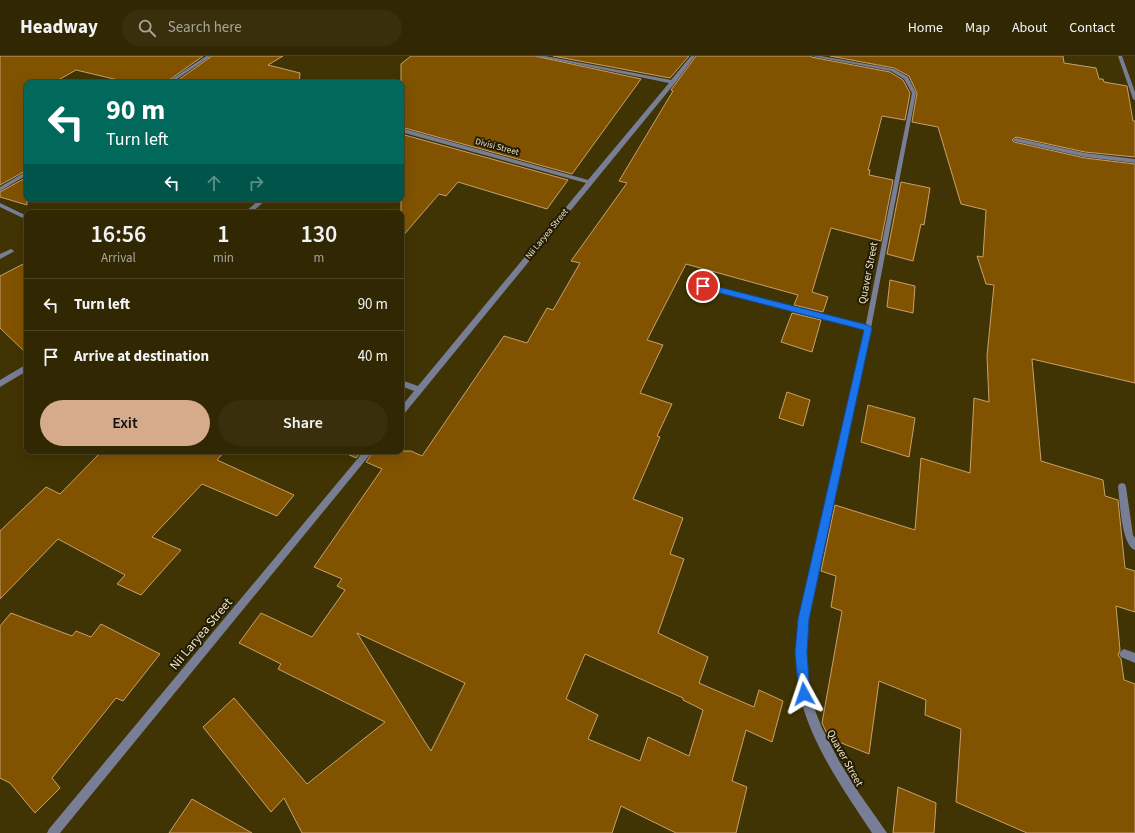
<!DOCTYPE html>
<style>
body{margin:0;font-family:"Source Sans 3",sans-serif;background:#392f0d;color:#f1f3f6;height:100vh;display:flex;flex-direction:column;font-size:15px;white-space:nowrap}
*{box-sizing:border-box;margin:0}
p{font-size:13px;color:#a8a59a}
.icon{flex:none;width:22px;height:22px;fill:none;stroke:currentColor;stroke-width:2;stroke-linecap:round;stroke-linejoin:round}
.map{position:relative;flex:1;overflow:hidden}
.drawer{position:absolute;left:24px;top:154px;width:380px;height:244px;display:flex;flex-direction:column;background:#312703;border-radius:8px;box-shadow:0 4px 16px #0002,0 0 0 1px #4c4425}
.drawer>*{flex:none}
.hud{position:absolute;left:24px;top:24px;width:380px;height:122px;border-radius:8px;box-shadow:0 4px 16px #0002,0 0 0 1px #4c4425;background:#00695c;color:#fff;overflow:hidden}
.pin{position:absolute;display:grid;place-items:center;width:34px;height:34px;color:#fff;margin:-17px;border:2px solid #fff;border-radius:50%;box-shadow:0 1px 4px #0007}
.me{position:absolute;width:44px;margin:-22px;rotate:355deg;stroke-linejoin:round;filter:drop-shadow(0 0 3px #0008)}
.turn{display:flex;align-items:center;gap:14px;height:84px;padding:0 16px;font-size:18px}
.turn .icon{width:52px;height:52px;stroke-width:2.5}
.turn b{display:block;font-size:28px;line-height:34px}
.lanes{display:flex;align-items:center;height:38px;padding:0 16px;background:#0003;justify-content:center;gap:20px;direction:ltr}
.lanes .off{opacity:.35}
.eta{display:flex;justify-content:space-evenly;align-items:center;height:68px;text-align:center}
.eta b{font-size:24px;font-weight:600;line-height:28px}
.action{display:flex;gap:8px;margin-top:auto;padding:8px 16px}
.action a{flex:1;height:46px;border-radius:24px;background:#d6ab8b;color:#111;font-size:16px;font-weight:600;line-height:46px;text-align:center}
.action a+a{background:#392f0d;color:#f1f3f6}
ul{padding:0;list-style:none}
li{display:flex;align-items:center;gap:12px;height:52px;padding:0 16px;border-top:1px solid #4c4425}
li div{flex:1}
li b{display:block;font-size:15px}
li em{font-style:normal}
header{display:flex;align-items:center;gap:24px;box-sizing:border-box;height:56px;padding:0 20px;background:#312703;border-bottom:1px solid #4c4425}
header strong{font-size:19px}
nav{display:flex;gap:22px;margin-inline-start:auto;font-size:14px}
.search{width:280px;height:36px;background:#392f0d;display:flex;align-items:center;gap:10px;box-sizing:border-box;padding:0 14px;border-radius:22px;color:#a8a59a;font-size:15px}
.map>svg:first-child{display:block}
.building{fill:#815301;stroke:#c7a06e;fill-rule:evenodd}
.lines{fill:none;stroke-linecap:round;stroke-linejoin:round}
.service{fill:#787e95;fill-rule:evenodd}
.minor{fill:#787e95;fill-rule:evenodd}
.tertiary{fill:#787e95;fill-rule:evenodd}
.route{fill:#1a73e8;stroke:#114b97}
.labels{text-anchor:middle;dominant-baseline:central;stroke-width:4;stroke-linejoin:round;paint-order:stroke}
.far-street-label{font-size:9px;fill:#ece3c6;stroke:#231c04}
.street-label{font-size:11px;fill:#ece3c6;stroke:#231c04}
.near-street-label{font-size:13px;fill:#ece3c6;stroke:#231c04}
</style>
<header>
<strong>Headway</strong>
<div class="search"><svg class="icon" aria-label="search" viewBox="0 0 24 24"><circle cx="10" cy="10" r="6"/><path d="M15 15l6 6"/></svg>Search here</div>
<nav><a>Home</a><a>Map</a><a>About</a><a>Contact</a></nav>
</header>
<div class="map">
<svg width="1135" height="777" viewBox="0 0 1135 777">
<rect width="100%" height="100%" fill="#413404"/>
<g class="building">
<path d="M0,0H203L165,27H131L76,14L53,27H27V114L0,129Z"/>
<path d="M212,0H283L268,9L300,17L299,27H174Z"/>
<path d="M411,0H535L641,23L572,118L401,71V8Z"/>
<path d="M553,0H689L670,22Z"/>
<path d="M696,0H810L811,1L890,16L903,24L910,37L905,64L882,60L868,114H870L869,119L893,124L881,185L831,172L812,236L828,241L823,256L794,249L798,239L686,208L647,284L663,289L640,337L672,348L657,380L660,381L633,443L683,462L670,498L684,503L658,577L708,601L699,627L754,651L759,634L783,645L772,686L746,674L732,725L747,731L736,777H676L621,750L612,777H302L284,742L271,756L203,671L234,642L307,728L385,666L278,613L281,608L239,587L261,557L312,581L345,534L337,530L342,523L314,511L382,413L366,406L374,395H411L422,400L504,280L527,287L547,252L553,254L580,207L571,205L627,127L619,125L673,35L671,34ZM357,577L465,627L431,695L425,686ZM585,598L683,642V644L703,654L689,700L648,681L640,705L588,683L598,659L566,643Z"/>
<path d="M830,0H1063L1064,7L1096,12L1099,23H1103L1104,26L1127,30L1133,65H1135V101L1085,96L1016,81L1012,84L1014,86L1085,102L1135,108V327L1032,303L1041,405L1103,424L1105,440L1118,444L1125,512L1135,515V556L1116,550L1120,594L1118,599L1121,603L1124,624L1135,628V777H1027L956,746L961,673L925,659L926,644L879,625L869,698L829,682L822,667L842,555L831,551L836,520L821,515L835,449L915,474L921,402L970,417L974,342L989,346L987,300L994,229L986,228L977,200L983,201L986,154L961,148L938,71L912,66L917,37L909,20L894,12Z"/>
<path d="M401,78L568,124L547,153L458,126L446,140L439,138L401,182Z"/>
<path d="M27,121V149L0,141V136Z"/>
<path d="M901,126L930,132L924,169L921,168L913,205L887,198Z"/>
<path d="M27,206V298L0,272V220Z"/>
<path d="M890,224L915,230L913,257L887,251Z"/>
<path d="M792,257L821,264L812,296L781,286Z"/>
<path d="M787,336L810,344L803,370L779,362Z"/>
<path d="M868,349L915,362L909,401L861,386Z"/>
<path d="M102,395H225L217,404L294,439L277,460L202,428L152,481L181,494L141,539L117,528L125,519L58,483L0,543V475L46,431L60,438Z"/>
<path d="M341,395H362L356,402Z"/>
<path d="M11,557L72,580L76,575L91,581L101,568L160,598L123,645L116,642L52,722L60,732L35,757L10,727L0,722V570Z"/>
<path d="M898,731L936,747L934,777H893Z"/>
<path d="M192,743L252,777H169Z"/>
</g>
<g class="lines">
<g class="service">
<path d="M1016,82L1085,97L1135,103V107L1085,101L1014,85L1013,84Z"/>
<path d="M11,193L14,195L13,196L0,203V198Z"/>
<path d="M701,228H703L868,269L871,272L868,275L703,232H701Z"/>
<path d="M1122,427L1125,428L1126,431L1133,479L1135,482V494C1121,489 1120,445 1118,431L1119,428Z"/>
<path d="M1124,593L1135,597V607L1121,601L1119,598L1121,595Z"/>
</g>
<g class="minor">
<path d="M206,0H211L171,27H166Z"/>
<path d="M536,0H545L671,24L691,0H695L675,27L404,358L401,359V351L414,335L401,330V324L418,330L586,127L401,76V72L588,124L669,27Z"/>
<path d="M811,0H821L894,13L908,21L916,37L871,272L809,563L806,601L807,621L810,639L816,657L822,672L839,705L859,737L887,777H872C843,733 807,683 798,630C795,608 797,585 799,563L865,272L912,37L904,23L891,15Z"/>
<path d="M27,115V119L0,135V131Z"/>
<path d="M260,143H267L251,157H244Z"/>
<path d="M0,147L27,160V164L0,151Z"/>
<path d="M27,308V315L0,331V324Z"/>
<path d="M364,395H373L60,777H47L49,773Z"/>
</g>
<path class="tertiary" d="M1118,0H1122L1135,36V44L1133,43Z"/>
</g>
<path class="route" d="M703,227L868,269L872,272L809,563L807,597L810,638L808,642L804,644L800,642L799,638L795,597L798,563L864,274L700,232L699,230Z"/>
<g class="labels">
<g class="far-street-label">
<text transform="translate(497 91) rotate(15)">Divisi Street</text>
<text transform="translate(547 178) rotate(-51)">Nii Laryea Street</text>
</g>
<g class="street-label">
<text transform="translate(868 217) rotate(-79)">Quaver Street</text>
<text transform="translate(845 702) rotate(61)">Quaver Street</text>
</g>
<g class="near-street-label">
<text transform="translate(201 578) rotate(-50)">Nii Laryea Street</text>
</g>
</g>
</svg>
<div class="pin" style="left:703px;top:230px;background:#d93025"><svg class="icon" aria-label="arrive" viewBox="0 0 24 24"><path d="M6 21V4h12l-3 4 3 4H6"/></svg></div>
<svg class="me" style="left:804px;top:638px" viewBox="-20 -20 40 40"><path d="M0-17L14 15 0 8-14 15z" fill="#1a73e8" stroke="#fff" stroke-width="4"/></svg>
<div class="hud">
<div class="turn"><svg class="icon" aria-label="left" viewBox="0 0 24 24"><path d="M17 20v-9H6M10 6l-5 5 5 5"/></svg><div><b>90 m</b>Turn left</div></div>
<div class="lanes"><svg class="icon" aria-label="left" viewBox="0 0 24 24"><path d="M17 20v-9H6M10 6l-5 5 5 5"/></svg><svg class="icon off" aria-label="ahead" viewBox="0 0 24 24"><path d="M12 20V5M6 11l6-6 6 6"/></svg><svg class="icon off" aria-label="right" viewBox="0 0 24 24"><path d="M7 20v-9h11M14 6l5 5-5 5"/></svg></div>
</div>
<section class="drawer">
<div class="eta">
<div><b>16:56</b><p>Arrival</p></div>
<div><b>1</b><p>min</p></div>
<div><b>130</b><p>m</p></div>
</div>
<ul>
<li><svg class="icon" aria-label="left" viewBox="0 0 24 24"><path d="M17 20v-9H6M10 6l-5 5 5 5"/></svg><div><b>Turn left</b></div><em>90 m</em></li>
<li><svg class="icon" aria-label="arrive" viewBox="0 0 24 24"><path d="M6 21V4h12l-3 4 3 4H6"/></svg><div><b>Arrive at destination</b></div><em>40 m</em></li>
</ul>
<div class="action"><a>Exit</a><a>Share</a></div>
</section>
</div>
